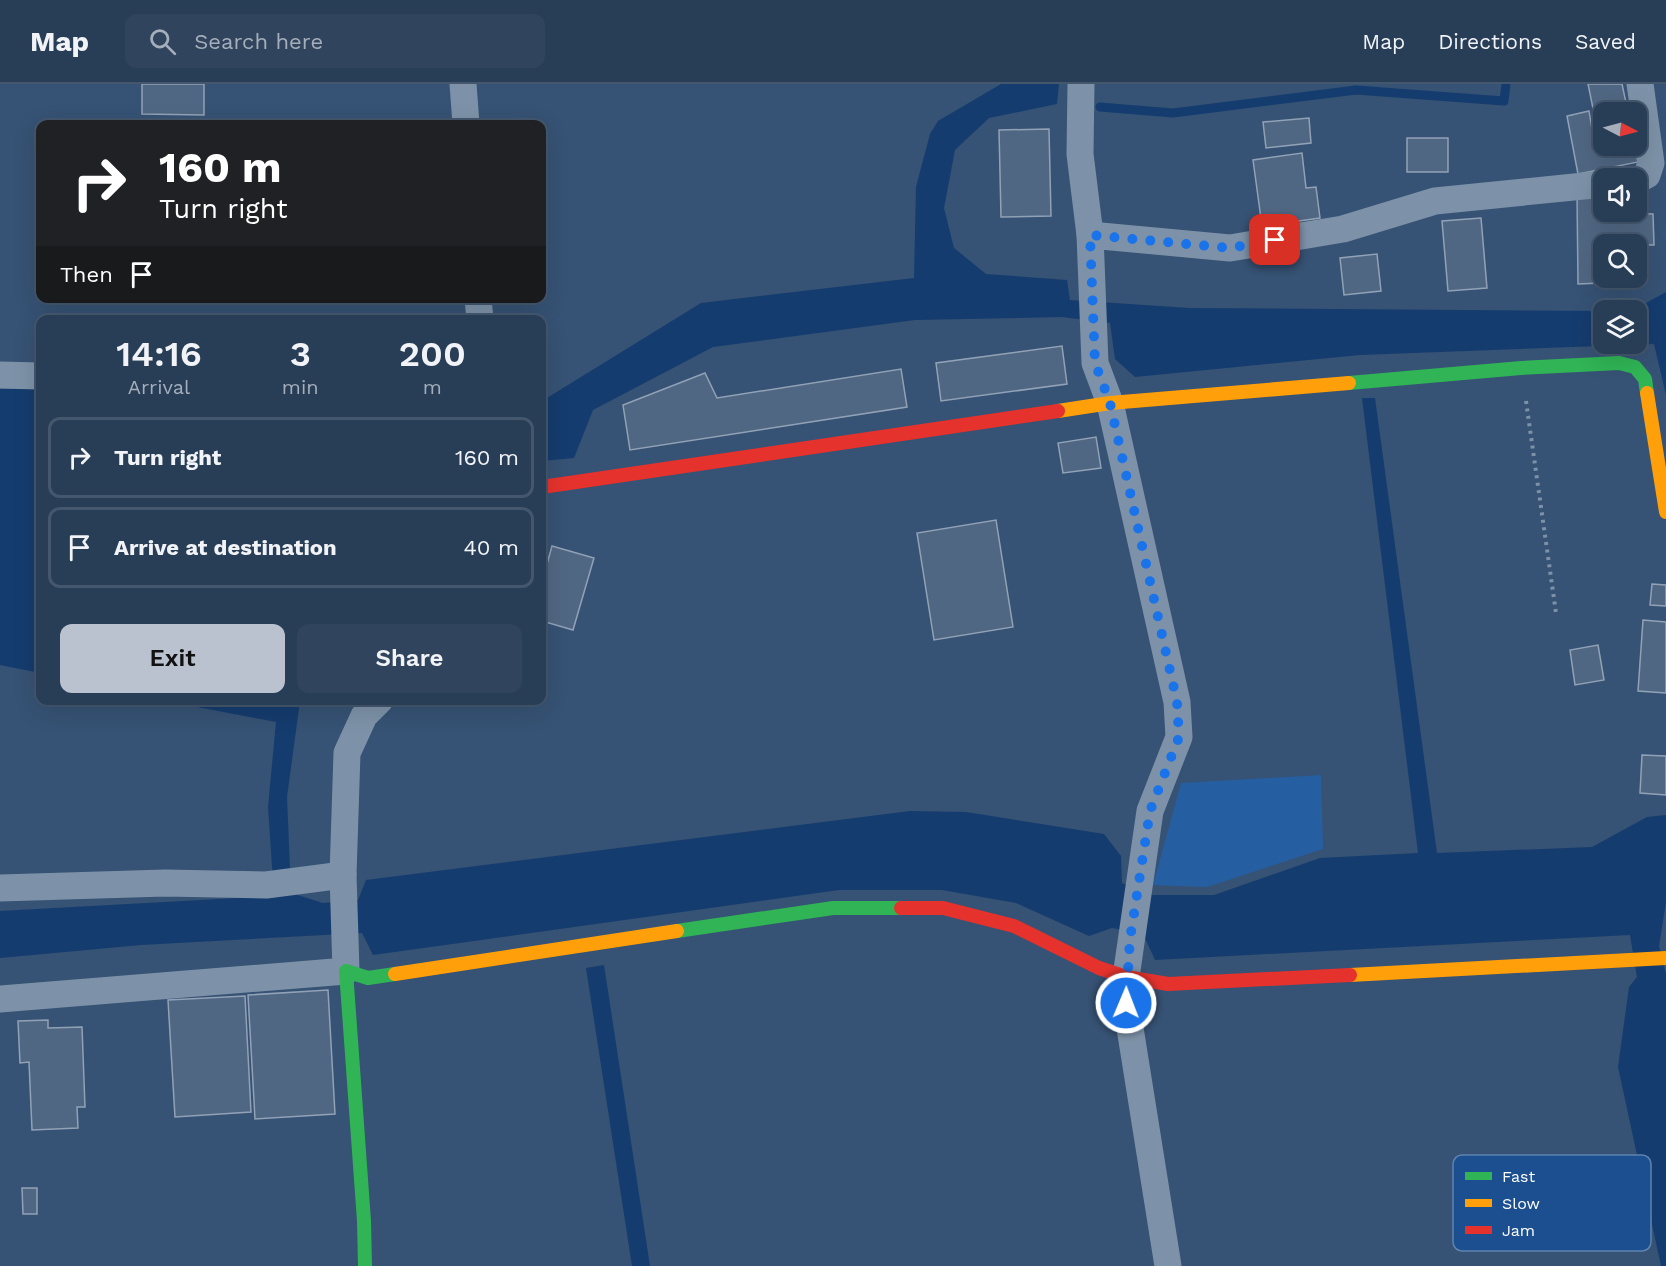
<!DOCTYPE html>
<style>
body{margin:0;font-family:"Work Sans",sans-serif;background:#30455d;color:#f1f3f6;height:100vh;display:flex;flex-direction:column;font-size:22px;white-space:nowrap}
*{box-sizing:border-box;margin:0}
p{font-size:20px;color:#a5aeba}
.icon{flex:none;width:33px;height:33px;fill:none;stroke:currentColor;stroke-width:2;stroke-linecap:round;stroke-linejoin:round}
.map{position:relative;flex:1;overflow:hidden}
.sheet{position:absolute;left:36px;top:231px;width:510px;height:390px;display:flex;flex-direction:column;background:#283e57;border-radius:12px;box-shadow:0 6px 24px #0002,0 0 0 2px #44576d}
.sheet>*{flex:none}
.guide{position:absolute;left:36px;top:36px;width:510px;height:183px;border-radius:12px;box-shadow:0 6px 24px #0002,0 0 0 2px #44576d;background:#202124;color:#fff;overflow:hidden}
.needle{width:39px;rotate:96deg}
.tools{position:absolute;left:1593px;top:18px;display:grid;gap:12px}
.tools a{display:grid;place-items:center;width:54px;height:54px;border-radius:12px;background:#283e57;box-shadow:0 6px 24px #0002,0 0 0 2px #44576d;font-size:30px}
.pin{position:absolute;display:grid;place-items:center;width:51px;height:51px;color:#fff;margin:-26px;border-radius:12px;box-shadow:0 3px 9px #0006}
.me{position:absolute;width:66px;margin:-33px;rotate:1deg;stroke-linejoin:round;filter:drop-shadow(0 0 4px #0008)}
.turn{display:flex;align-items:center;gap:21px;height:126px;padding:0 24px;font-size:27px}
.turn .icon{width:78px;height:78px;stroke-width:2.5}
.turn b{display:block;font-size:42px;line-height:51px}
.then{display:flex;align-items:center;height:57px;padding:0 24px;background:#0003;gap:12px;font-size:22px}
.eta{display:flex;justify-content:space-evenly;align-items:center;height:102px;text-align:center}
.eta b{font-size:36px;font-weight:600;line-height:42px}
.button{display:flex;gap:12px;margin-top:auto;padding:12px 24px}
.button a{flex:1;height:69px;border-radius:12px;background:#b9c2ce;color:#111;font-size:24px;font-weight:600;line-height:69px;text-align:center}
.button a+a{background:#30455d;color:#f1f3f6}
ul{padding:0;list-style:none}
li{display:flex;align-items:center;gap:18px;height:81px;margin:0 12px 9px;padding:0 12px;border:3px solid #44576d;border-radius:12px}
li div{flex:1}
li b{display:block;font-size:22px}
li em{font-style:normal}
header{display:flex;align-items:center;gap:36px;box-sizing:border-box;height:84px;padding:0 30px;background:#283e57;border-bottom:2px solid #44576d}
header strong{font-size:28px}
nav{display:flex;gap:33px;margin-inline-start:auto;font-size:21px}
.search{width:420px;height:54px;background:#30455d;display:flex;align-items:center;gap:15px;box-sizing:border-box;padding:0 21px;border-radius:12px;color:#a5aeba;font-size:22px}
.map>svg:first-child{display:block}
.green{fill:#265fa1}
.water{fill:#153c6e}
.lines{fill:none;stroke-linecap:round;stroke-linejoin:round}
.stream{stroke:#153c6e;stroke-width:9}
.building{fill:#506783;stroke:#92a2b6;stroke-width:1.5}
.path{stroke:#7d92a8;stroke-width:4;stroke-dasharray:3 4.5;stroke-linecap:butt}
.street{stroke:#7d92a8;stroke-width:27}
.fast{stroke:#30b455;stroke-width:14}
.slow{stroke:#ff9f0a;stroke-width:14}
.jam{stroke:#e5322d;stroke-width:14}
.route{stroke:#1a73e8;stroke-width:10;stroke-dasharray:0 18}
.key{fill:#1b4f8f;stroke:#5f84b1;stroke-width:1.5}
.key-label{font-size:16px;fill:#fff}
</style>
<header>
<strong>Map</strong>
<div class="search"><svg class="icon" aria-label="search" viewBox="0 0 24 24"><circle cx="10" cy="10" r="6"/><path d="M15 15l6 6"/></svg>Search here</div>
<nav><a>Map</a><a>Directions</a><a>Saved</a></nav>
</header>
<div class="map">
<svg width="1666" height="1182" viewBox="0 0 1666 1182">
<rect width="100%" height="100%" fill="#365274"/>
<path class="green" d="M1321,691L1323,765L1207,803L1153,801L1181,699Z"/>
<g class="water">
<path d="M1001,0H1059L1057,20L989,34L955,66L944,124L954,164L986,190L1067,196L1070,216L1189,224L1603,227L1604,260H1636V226H1633L1666,208V311L1654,260L1360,271L1135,293L1115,275L1110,239L1062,233L915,236L713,263L593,326L574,374L542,377V317L701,219L914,194L916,103L930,50L938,37Z"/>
<path d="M0,305H40V589L0,581Z"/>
<path d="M1362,314H1375L1437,769L1592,763L1647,733L1666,731V818L1659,862L1666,890V1182H1661L1618,983L1629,903L1637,893L1630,851L1155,876L1143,850L1112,844L1089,852L1016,819L942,806H839L373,871L362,849L141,861L0,874V827L274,812L268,723L276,638L166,617H300L287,713L291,809L323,819L358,816L366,796L910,727L966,728L1104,750L1121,772L1122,799L1151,811H1214L1320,774L1418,769Z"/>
<path d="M604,881L650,1182H632L586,884Z"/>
</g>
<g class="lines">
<path class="stream" d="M1100,23L1173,29L1356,6L1504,17L1506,0"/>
</g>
<g class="building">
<path d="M142,0H204V31L142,30Z"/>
<path d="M1588,0H1622L1628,28H1604V37L1596,39Z"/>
<path d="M1589,27L1592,45L1604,42V62H1635L1638,78L1578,90L1567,32Z"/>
<path d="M1309,34L1311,59L1266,64L1263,38Z"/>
<path d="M1049,45L1051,132L1001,133L999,46Z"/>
<rect x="1407" y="54" width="41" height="34"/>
<path d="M1302,69L1306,104L1316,103L1320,134L1262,142L1253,76Z"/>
<path d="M1577,111H1604V128L1653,130L1654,161L1604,160L1602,199L1578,200Z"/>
<path d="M1481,134L1487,204L1448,207L1442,137Z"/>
<path d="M1377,170L1381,207L1344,211L1340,174Z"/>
<path d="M1062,262L1067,300L941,317L936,279Z"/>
<path d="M901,285L907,323L630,366L623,321L705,289L717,314Z"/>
<path d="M1096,353L1101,384L1063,389L1058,359Z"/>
<path d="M996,436L1013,543L934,556L917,449Z"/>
<path d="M552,462L594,474L573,546L542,537V498Z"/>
<path d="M1652,500L1666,501V522L1650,521Z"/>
<path d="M1643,536L1666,538V609L1638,607Z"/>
<path d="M1598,561L1604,596L1575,601L1570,566Z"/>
<path d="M1642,671L1666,672V711L1640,709Z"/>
<path d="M328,906L335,1030L255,1035L248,911Z"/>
<path d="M245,912L251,1028L175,1033L168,916Z"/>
<path d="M48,936V944L82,943L85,1023H77L78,1044L32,1046L29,978L20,979L18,937Z"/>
<path d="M22,1104H37V1130H23Z"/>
</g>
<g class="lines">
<path class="path" d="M1526,317L1556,529"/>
<g class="street">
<path d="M463,0L466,40"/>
<path d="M1081,0L1080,70L1090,151L1095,279L1110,319L1177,618L1179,653L1150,727L1126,893V919L1168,1182"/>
<path d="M1636,97L1647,91L1651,79L1640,0"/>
<path d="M1090,151L1230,164L1343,145L1435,117L1604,100"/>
<path d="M478,214L480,236"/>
<path d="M0,291L40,292"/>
<path d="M0,804L165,799L266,801L343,791"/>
<path d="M0,915L346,887L343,791L347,669L364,632L380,616"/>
</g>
<g class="fast">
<path d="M1349,299L1521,284L1619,279L1635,283L1645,295L1647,309"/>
<path d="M677,847L833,824H901"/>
<path d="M365,1182L364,1137L346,887L368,894L395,890"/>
</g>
<g class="slow">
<path d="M1647,309L1666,428"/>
<path d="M1058,327L1110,319L1349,299"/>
<path d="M395,890L677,847"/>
<path d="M1350,891L1666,874"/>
</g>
<g class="jam">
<path d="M542,403L1058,327"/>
<path d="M901,824H943L1014,842L1099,884L1126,893L1168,900L1350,891"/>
</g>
</g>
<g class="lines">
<path class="route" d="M1126,919L1130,855L1143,772L1150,727L1179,653L1177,618L1110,319L1095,279L1090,151L1230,164L1275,156"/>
</g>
<rect x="1453" y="1071" width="198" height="96" rx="9" class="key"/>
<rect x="1465" y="1088" width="27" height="8" fill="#30b455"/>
<rect x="1465" y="1115" width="27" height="8" fill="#ff9f0a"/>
<rect x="1465" y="1142" width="27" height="8" fill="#e5322d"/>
<g class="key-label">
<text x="1502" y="1098">Fast</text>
<text x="1502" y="1125">Slow</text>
<text x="1502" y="1152">Jam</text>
</g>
</svg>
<div class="tools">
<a><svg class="needle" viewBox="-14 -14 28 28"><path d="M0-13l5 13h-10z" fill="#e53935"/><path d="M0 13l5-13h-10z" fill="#a5aeba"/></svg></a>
<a><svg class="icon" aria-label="sound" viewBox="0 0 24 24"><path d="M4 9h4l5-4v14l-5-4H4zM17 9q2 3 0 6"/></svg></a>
<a><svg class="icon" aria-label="search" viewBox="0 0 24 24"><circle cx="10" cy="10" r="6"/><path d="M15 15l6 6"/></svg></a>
<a><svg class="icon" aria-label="layers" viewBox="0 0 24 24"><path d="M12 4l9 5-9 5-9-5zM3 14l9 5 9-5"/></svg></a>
</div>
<div class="pin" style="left:1275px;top:156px;background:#d93025"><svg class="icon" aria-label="arrive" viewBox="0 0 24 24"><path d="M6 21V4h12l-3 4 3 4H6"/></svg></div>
<svg class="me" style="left:1126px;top:919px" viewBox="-20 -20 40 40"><circle r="17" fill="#1a73e8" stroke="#fff" stroke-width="3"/><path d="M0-11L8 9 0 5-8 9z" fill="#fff"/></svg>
<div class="guide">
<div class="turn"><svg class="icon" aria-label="right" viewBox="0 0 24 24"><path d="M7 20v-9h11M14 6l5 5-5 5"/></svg><div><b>160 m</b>Turn right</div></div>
<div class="then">Then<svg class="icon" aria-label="arrive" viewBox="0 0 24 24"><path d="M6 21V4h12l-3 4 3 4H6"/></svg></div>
</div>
<section class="sheet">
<div class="eta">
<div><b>14:16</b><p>Arrival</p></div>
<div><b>3</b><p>min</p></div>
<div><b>200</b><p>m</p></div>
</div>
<ul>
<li><svg class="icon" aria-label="right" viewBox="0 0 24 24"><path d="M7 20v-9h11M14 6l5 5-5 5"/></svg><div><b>Turn right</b></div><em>160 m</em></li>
<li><svg class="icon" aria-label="arrive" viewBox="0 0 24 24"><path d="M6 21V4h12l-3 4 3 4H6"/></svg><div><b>Arrive at destination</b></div><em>40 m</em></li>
</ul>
<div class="button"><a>Exit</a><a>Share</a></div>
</section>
</div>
